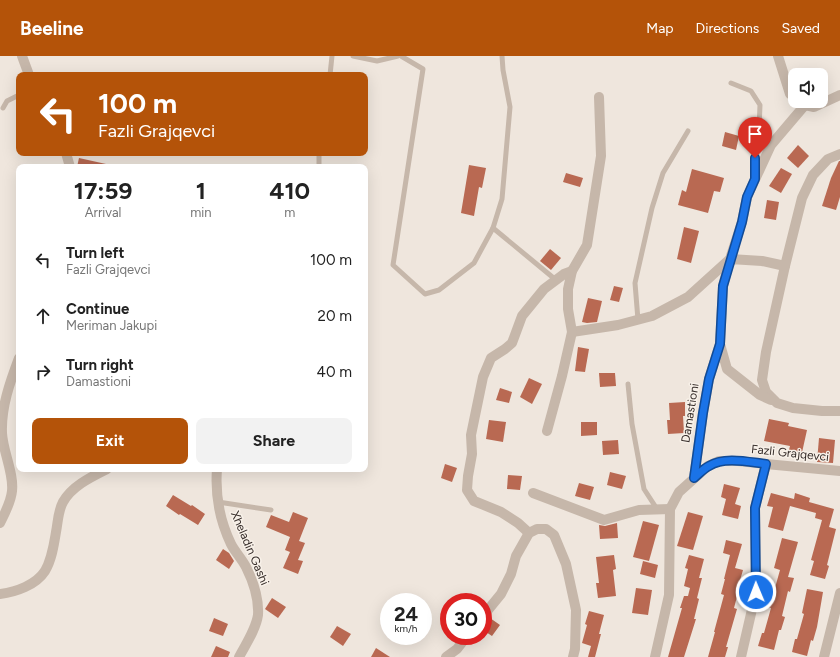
<!DOCTYPE html>
<style>
body{margin:0;font-family:Figtree,sans-serif;background:#f2f2f2;color:#222;height:100vh;display:flex;flex-direction:column;font-size:15px;white-space:nowrap}
*{box-sizing:border-box;margin:0}
p{font-size:13px;color:#767676}
.icon{flex:none;width:22px;height:22px;fill:none;stroke:currentColor;stroke-width:2;stroke-linecap:round;stroke-linejoin:round}
.map{position:relative;flex:1;overflow:hidden}
.side{position:absolute;left:16px;top:108px;width:352px;height:308px;display:flex;flex-direction:column;background:#fff;border-radius:8px;box-shadow:0 4px 16px #0002}
.side>*{flex:none}
.guide{position:absolute;left:16px;top:16px;width:352px;height:84px;border-radius:8px;box-shadow:0 4px 16px #0002;background:#b45309;color:#fff;overflow:hidden}
.fabs{position:absolute;left:788px;top:12px;display:grid;gap:8px}
.fabs a{display:grid;place-items:center;width:40px;height:40px;border-radius:8px;background:#fff;box-shadow:0 4px 16px #0002;font-size:20px}
.speed{position:absolute;left:380px;top:537px;display:flex;gap:8px;font-size:20px;font-weight:700;text-align:center}
.speed>*{display:grid;place-content:center;width:52px;height:52px;border-radius:50%;background:#fff;box-shadow:0 4px 16px #0002;line-height:1}
.speed small{font-size:10px;font-weight:400}
.speed .limit{border:6px solid #d22;background:#fff;color:#111}
.pin{position:absolute;display:grid;place-items:center;width:34px;height:34px;color:#fff;margin:-41px -17px;border-radius:50% 50% 50% 0;rotate:-45deg;box-shadow:0 0 4px #0007}
.pin .icon{rotate:45deg}
.me{position:absolute;width:44px;margin:-22px;rotate:359deg;stroke-linejoin:round;filter:drop-shadow(0 0 3px #0008)}
.turn{display:flex;align-items:center;gap:14px;height:84px;padding:0 16px;font-size:18px}
.turn .icon{width:52px;height:52px;stroke-width:2.5}
.turn b{display:block;font-size:28px;line-height:34px}
.eta{display:flex;justify-content:space-evenly;align-items:center;height:68px;text-align:center}
.eta b{font-size:24px;font-weight:700;line-height:28px}
.button{display:flex;gap:8px;margin-top:auto;padding:8px 16px}
.button a{flex:1;height:46px;border-radius:8px;background:#b45309;color:#fff;font-size:16px;font-weight:700;line-height:46px;text-align:center}
.button a+a{background:#f2f2f2;color:#222}
ul{padding:0;list-style:none}
li{display:flex;align-items:center;gap:12px;height:56px;padding:0 16px}
li div{flex:1}
li b{display:block;font-size:15px}
li em{font-style:normal}
header{display:flex;align-items:center;gap:24px;box-sizing:border-box;height:56px;padding:0 20px;background:#b45309;color:#fff}
header strong{font-size:19px}
nav{display:flex;gap:22px;margin-inline-start:auto;font-size:14px}
.map>svg:first-child{display:block}
.building{fill:#b96952}
.lines{fill:none;stroke-linecap:round;stroke-linejoin:round}
.lane{stroke:#c6b7aa;stroke-width:5}
.street{stroke:#c6b7aa;stroke-width:10}
.route-casing{stroke:#114b97;stroke-width:10}
.route{stroke:#1a73e8;stroke-width:7}
.labels{text-anchor:middle;dominant-baseline:central;stroke-width:3;stroke-linejoin:round;paint-order:stroke}
.street-label{font-size:12px;fill:#352c29;stroke:#f8f1e9}
</style>
<header>
<strong>Beeline</strong>
<nav><a>Map</a><a>Directions</a><a>Saved</a></nav>
</header>
<div class="map">
<svg width="840" height="601" viewBox="0 0 840 601">
<rect width="100%" height="100%" fill="#efe6dd"/>
<g class="building">
<path d="M725,76L739,80L736,94L722,90Z"/>
<path d="M798,89L809,100L798,112L787,102Z"/>
<path d="M79,102L106,108V111H77Z"/>
<path d="M839,105H840V141L836,154L822,150L831,122Z"/>
<path d="M469,109L486,112L482,132L479,131L474,160L461,157Z"/>
<path d="M781,112L792,118L781,137L769,130Z"/>
<path d="M692,113L724,122L720,136L714,135L708,157L678,149L682,134L686,136Z"/>
<path d="M566,117L583,122L580,131L563,126Z"/>
<path d="M767,144L779,146L776,164L764,162Z"/>
<path d="M684,171L699,175L691,207L677,203Z"/>
<path d="M550,193L561,202L551,214L540,205Z"/>
<path d="M614,230L623,232L619,246L610,244Z"/>
<path d="M588,242L602,245L597,266L587,267L582,266Z"/>
<path d="M578,291L589,293L585,316L575,315Z"/>
<path d="M599,317H615L616,330L600,331Z"/>
<path d="M529,322L542,328L532,348L520,341Z"/>
<path d="M500,332L512,336L509,347L496,344Z"/>
<path d="M685,346V360H683L684,377L668,378L667,364H670L669,347Z"/>
<path d="M769,363L789,367L788,370L807,374L801,401L788,398L790,390L764,385Z"/>
<path d="M489,364L506,366L503,386L486,383Z"/>
<path d="M581,366H597V379L581,380Z"/>
<path d="M819,382L835,384L833,407L817,406Z"/>
<path d="M618,384L619,398L603,399L602,385Z"/>
<path d="M445,408L457,412L452,426L441,422Z"/>
<path d="M610,416L626,420L622,433L607,429Z"/>
<path d="M508,419L522,420L520,434L507,433Z"/>
<path d="M579,427L594,431L590,444L575,440Z"/>
<path d="M724,428L740,432L735,448L741,450L738,463L722,459L726,443L721,441Z"/>
<path d="M771,437L794,443L795,437L810,442L809,446L834,453L829,471L836,473L827,509L829,510L825,523L810,519L814,505L811,504L822,464L815,462L816,457L790,450L783,475L768,471L773,451L767,450Z"/>
<path d="M173,439L191,450L192,449L205,458L198,469L180,458L179,459L166,450Z"/>
<path d="M293,456L308,462L299,485L305,487L298,504L303,505L298,518L283,512L290,496L285,494L290,481L266,471L271,459L289,466Z"/>
<path d="M688,456L703,460L693,494L677,490Z"/>
<path d="M643,465L659,469L649,505L633,501Z"/>
<path d="M617,467L618,482L600,483L599,469L605,470Z"/>
<path d="M782,482L798,486L788,521L794,522L790,536L788,535L782,560L785,561L781,574H779L774,594L758,590L762,577H764L771,552L768,551L771,538L773,539L780,514L774,512Z"/>
<path d="M726,484L742,488L735,512L743,514L739,528L740,529L734,552L737,553L726,591H728L725,601H708L715,576H714L724,539L721,538L725,523H724L730,499L723,497Z"/>
<path d="M223,493L229,497L234,505L229,513L216,504Z"/>
<path d="M614,499L616,513L613,514L616,540L598,542L596,527H599L596,501Z"/>
<path d="M689,499L704,503L699,522H702L697,542L699,543L694,563H696L684,601H668L682,552H680L684,540H688L690,532L684,530L688,513L685,512Z"/>
<path d="M643,505L658,509L655,522L640,518Z"/>
<path d="M636,532L652,534L648,559L632,557Z"/>
<path d="M807,533L823,536L817,571L813,585L811,584L807,600L792,596L795,583H797L804,558L802,557Z"/>
<path d="M272,542L286,551L278,562L265,553Z"/>
<path d="M589,555L604,559L599,578H601L595,601H588L591,590L582,587L587,569L585,568Z"/>
<path d="M214,562L228,568L223,580L209,575Z"/>
<path d="M490,562L500,569L492,580L483,574V566H486Z"/>
<path d="M337,570L351,578L343,590L330,581Z"/>
<path d="M216,590L230,596L228,601H211Z"/>
<path d="M376,592L390,601H371Z"/>
</g>
<g class="lines">
<g class="lane">
<path d="M353,0L377,5L398,0"/>
<path d="M401,0L423,13L393,209L425,238L439,234L474,207L493,172"/>
<path d="M502,0L503,14L510,51L502,143L493,172L556,224"/>
<path d="M330,19L332,0"/>
<path d="M731,27L751,35L760,49L759,73L756,91L755,118"/>
<path d="M3,52L7,45L19,39"/>
<path d="M319,111V97"/>
<path d="M638,264L635,227L652,152L663,117L688,75"/>
<path d="M628,328L632,368L644,433L657,453"/>
<path d="M218,446L271,454"/>
</g>
<g class="street">
<path d="M22,0L29,19"/>
<path d="M778,0L790,38L795,41"/>
<path d="M800,45L805,49L814,51L840,39"/>
<path d="M66,97L70,111"/>
<path d="M840,98L828,103L813,119L802,142L785,210L766,296L762,324L766,336L777,347L793,352L822,355H840"/>
<path d="M572,276L618,269L652,260L688,241L730,203L742,166L747,141L771,89L805,49"/>
<path d="M720,288L727,313L760,339L771,344"/>
<path d="M547,375L562,320L572,276L568,253V233L572,215L587,189L601,100L599,41"/>
<path d="M217,413C215,439 220,465 231,488C235,496 242,503 246,511C253,525 259,543 258,559C256,573 246,588 239,601"/>
<path d="M694,422L703,357L709,323L720,288L723,230L730,203L762,205L785,210"/>
<path d="M533,437L604,464L639,454L670,453"/>
<path d="M0,467C5,457 11,446 12,435C14,417 3,396 2,377C1,351 10,326 19,302"/>
<path d="M529,477L518,467L501,456L474,445L467,434L468,420L472,398L471,379L483,321L491,302L505,293L512,287L522,260L544,233L564,218L572,215"/>
<path d="M0,538C16,536 36,529 45,515C52,503 54,488 56,476C58,466 58,455 63,446C72,430 91,421 107,413"/>
<path d="M483,560L501,538L511,518L516,500L529,477L537,473H546L554,479L566,508L576,554L575,593L573,601"/>
<path d="M446,601L457,593L467,580"/>
<path d="M655,601L669,539L670,453L679,436L708,410L719,405H738L766,408L840,415"/>
<path d="M741,601L756,536L755,452L766,408"/>
<path d="M824,601L840,537"/>
</g>
</g>
<g class="lines">
<g class="route-casing">
<path id="route" d="M755,102V123L747,141L742,166L723,230L720,288L709,323L703,357L694,422C699,418 703,413 709,410C724,400 749,406 766,408L755,452L756,536"/>
</g>
<use href="#route" class="route"/>
</g>
<g class="labels">
<g class="street-label">
<text transform="translate(690 357) rotate(-81)">Damastioni</text>
<text transform="translate(790 397) rotate(6)">Fazli Grajqevci</text>
<text transform="translate(250 492) rotate(67)">Xheladin Gashi</text>
</g>
</g>
</svg>
<div class="fabs">
<a><svg class="icon" aria-label="sound" viewBox="0 0 24 24"><path d="M4 9h4l5-4v14l-5-4H4zM17 9q2 3 0 6"/></svg></a>
</div>
<div class="speed"><div>24<small>km/h</small></div><div class="limit">30</div></div>
<div class="pin" style="left:755px;top:102px;background:#d93025"><svg class="icon" aria-label="arrive" viewBox="0 0 24 24"><path d="M6 21V4h12l-3 4 3 4H6"/></svg></div>
<svg class="me" style="left:756px;top:536px" viewBox="-20 -20 40 40"><circle r="17" fill="#1a73e8" stroke="#fff" stroke-width="3"/><path d="M0-11L8 9 0 5-8 9z" fill="#fff"/></svg>
<div class="guide">
<div class="turn"><svg class="icon" aria-label="left" viewBox="0 0 24 24"><path d="M17 20v-9H6M10 6l-5 5 5 5"/></svg><div><b>100 m</b>Fazli Grajqevci</div></div>
</div>
<section class="side">
<div class="eta">
<div><b>17:59</b><p>Arrival</p></div>
<div><b>1</b><p>min</p></div>
<div><b>410</b><p>m</p></div>
</div>
<ul>
<li><svg class="icon" aria-label="left" viewBox="0 0 24 24"><path d="M17 20v-9H6M10 6l-5 5 5 5"/></svg><div><b>Turn left</b><p>Fazli Grajqevci</p></div><em>100 m</em></li>
<li><svg class="icon" aria-label="ahead" viewBox="0 0 24 24"><path d="M12 20V5M6 11l6-6 6 6"/></svg><div><b>Continue</b><p>Meriman Jakupi</p></div><em>20 m</em></li>
<li><svg class="icon" aria-label="right" viewBox="0 0 24 24"><path d="M7 20v-9h11M14 6l5 5-5 5"/></svg><div><b>Turn right</b><p>Damastioni</p></div><em>40 m</em></li>
</ul>
<div class="button"><a>Exit</a><a>Share</a></div>
</section>
</div>
